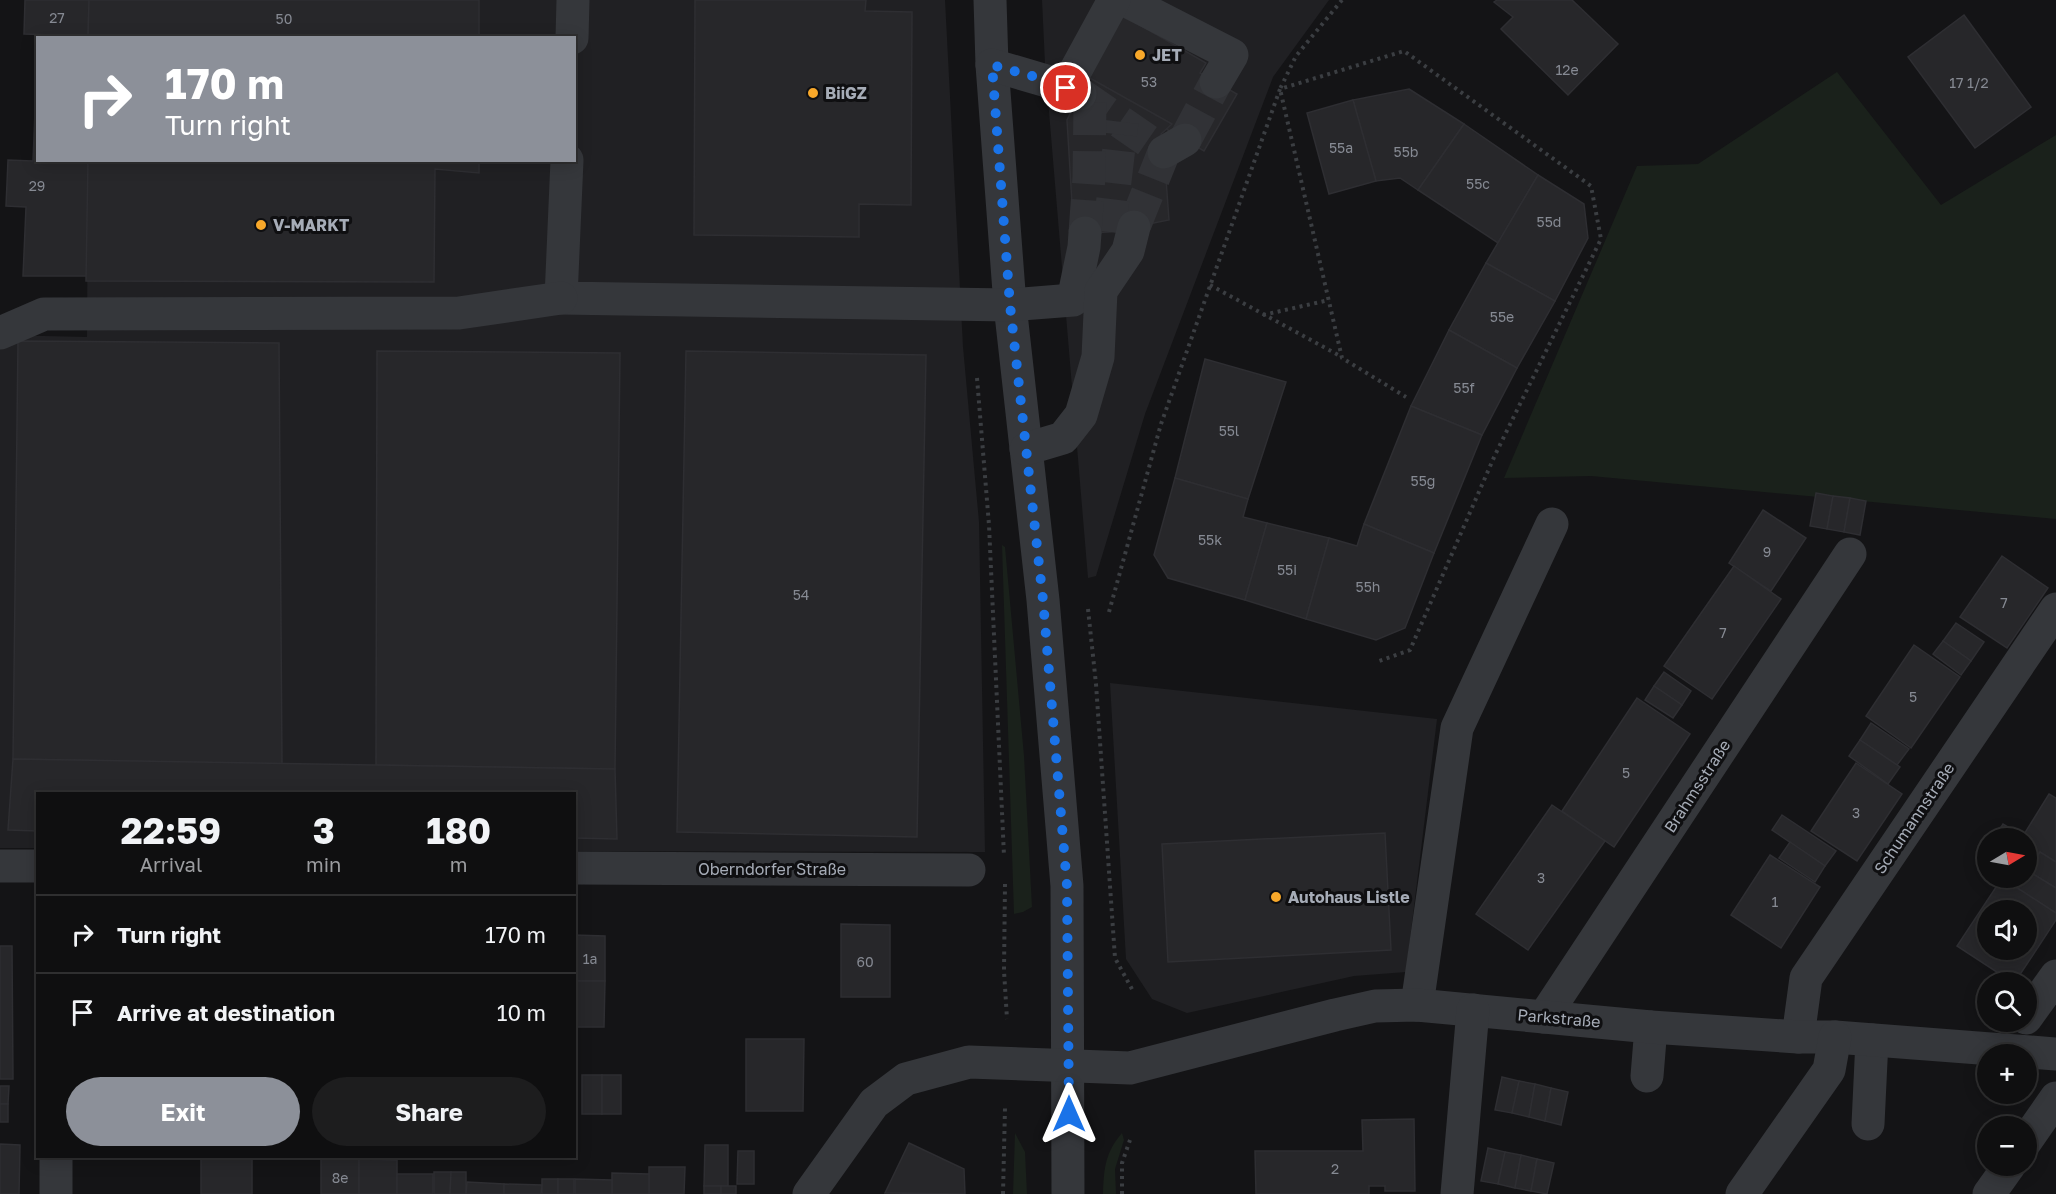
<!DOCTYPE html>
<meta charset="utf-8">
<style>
body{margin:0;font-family:"Golos Text",sans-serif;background:#1d1d1e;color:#f1f3f6;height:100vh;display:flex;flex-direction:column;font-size:22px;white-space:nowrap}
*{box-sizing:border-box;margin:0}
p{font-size:20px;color:#9b9c9f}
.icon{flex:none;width:33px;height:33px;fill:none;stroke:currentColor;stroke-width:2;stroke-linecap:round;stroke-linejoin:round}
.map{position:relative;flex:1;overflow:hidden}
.drawer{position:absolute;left:36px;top:792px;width:540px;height:366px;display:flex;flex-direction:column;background:#0f0f10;border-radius:0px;box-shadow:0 3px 15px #0003,0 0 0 2px #2f2f30}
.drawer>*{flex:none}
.hud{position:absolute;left:36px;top:36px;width:540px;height:126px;border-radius:0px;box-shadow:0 3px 15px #0003,0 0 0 2px #2f2f30;background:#8c9099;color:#fff;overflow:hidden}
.needle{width:39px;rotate:80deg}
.buttons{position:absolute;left:1977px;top:828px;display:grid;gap:12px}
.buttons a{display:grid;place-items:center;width:60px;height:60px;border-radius:50%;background:#0f0f10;box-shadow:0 3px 15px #0003,0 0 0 2px #2f2f30;font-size:30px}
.pin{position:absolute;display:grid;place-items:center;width:51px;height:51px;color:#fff;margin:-26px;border:3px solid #fff;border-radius:50%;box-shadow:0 2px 6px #0007}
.me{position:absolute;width:66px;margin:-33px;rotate:0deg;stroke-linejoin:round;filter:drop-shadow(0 0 4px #0008)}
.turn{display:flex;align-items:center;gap:21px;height:126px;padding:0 30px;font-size:27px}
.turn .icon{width:78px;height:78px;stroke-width:2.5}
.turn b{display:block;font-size:42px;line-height:51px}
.eta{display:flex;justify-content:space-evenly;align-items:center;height:102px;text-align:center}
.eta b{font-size:36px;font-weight:700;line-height:42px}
.cta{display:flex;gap:12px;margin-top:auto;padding:12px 30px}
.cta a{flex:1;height:69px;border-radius:36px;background:#8c9099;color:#fff;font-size:24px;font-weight:700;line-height:69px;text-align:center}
.cta a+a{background:#1d1d1e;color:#f1f3f6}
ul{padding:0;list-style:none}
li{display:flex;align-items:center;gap:18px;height:78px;padding:0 30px;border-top:2px solid #2f2f30}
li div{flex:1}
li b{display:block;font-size:22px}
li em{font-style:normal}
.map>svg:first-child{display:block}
.built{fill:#202023}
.green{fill:#1a211b}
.building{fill:#27272a;stroke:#2e2e32;stroke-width:1.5;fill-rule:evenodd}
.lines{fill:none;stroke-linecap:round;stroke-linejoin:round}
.minor-tunnel{stroke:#313236;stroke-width:33;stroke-dasharray:33 16;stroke-linecap:butt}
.path{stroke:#3b3e42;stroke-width:4;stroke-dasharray:3 4.5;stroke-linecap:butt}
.minor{stroke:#35373b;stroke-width:33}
.route{stroke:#1a73e8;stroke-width:10;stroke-dasharray:0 18}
.poi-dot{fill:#f8a82a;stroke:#0f0f11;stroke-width:2}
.labels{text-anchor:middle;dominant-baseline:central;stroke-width:6;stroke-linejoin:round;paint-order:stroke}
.number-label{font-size:14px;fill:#868a93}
.poi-label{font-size:16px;font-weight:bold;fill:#a6acb7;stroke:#0f0f11;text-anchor:start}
.street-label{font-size:16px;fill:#a6acb7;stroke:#0f0f11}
</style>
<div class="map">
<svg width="2056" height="1194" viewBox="0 0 2056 1194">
<rect width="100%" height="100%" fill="#141416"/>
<g class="built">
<path d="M89,0H945L963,347L979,522L985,852L575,851L574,794H38L37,848H0V335L87,337L88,161L574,160V38L88,37Z"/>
<path d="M1042,0H1329L1273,77L1145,414L1096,576L1088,578L1045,64Z"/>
<path d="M1110,683L1437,719L1406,972L1354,976L1187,1013L1152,999L1126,959Z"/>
</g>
<g class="green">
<path d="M1837,72L1941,205L2056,135V519L1591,476L1504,478L1637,166L1698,164Z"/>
<path d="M1002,545L1005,547L1024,756L1032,907L1023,912L1014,914Z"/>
<path d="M1015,1133L1025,1152L1027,1194H1013Z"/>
<path d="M1122,1133L1124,1140L1115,1169L1116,1194H1103C1104,1168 1105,1153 1122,1133Z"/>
</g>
<g class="building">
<path d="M25,0H89L88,36L24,34Z"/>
<path d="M89,0H479V38H88Z"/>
<path d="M695,0H866L865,11L912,12L911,205L859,204V237L694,235Z"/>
<path d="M1497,0H1572L1618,44L1568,95L1501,29L1513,17L1494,2Z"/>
<path d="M1119,13L1206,63L1200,73L1237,94L1204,151L1081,80Z"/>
<path d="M1964,15L2031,107L1975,148L1908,57Z"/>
<path d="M1088,77L1172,124L1161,134L1164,152L1169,220L1109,232L1085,233L1074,237L1067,120Z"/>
<path d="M36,87L38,88V160H88L87,276H23L26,207L6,206L8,160L33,161Z"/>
<path d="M1409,89L1464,124L1418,190L1400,178L1376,181L1353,100Z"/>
<path d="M1353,100L1376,181L1329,194L1307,113Z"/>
<path d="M1464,124L1538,175L1498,243L1418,190Z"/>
<path d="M88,160H479V173L435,169L434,282L86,281Z"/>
<path d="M1538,175L1584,204L1588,238L1555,301L1486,263Z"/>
<path d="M1486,263L1555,301L1517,368L1449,330Z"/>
<path d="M1449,330L1517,368L1482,435L1411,406Z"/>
<path d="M18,341L279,343L282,764L13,759Z"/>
<path d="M377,351L620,353L615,769L376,765Z"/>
<path d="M686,351L926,355L917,837L677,832Z"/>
<path d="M1205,359L1286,382L1248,499L1175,478Z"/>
<path d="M1411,406L1482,435L1434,553L1364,524Z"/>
<path d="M1175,478L1248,499L1243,517L1267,523L1245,600L1168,578L1154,555Z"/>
<path d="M1816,493L1833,496L1827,529L1810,526Z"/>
<path d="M1833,496L1850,498L1844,532L1827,529Z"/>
<path d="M1850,498L1866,501L1860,535L1844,532Z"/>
<path d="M1763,510L1806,538L1771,591L1729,563Z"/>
<path d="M1267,523L1329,538L1306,619L1245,600Z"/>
<path d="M1364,524L1434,553L1405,628L1376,640L1306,619L1329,538L1357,546Z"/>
<path d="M2002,556L2048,588L2007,648L1960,617Z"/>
<path d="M1734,566L1781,599L1712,699L1664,666Z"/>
<path d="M1956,623L1984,642L1971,661L1943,641Z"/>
<path d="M1943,641L1971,661L1961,675L1933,654Z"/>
<path d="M1914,645L1960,677L1911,748L1866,716Z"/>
<path d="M1664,672L1691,691L1682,705L1654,686Z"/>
<path d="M1654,686L1682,705L1673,718L1645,700Z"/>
<path d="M1637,698L1690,734L1614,847L1562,811Z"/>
<path d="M1871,723L1909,749L1897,765L1860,740Z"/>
<path d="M1860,740L1900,767L1888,784L1849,756Z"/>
<path d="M13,759L615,769L617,839L574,838V794H38V831L8,830Z"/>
<path d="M1856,763L1902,794L1857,861L1811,831Z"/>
<path d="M2049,794L2056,798V862L2040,852L2028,871L2026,870V838H1994L2003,824L2023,836Z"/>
<path d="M1552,805L1605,841L1528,950L1476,914Z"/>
<path d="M1782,815L1836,851L1825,866L1772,830Z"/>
<path d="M1385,833L1391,950L1168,962L1162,844Z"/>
<path d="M1790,842L1825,866L1815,882L1779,858Z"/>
<path d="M2040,852L2056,862V888L2028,871Z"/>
<path d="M1770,855L1820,887L1781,948L1731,915Z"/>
<path d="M2028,871L2056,888V913L2016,888L2024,878H2026Z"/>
<path d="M2002,878L2056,913V920L2015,982H2012L1957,946ZM1988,910H2026V950H1988Z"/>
<path d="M841,924L890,925V997H841Z"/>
<path d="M574,935L605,936V981H574Z"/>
<path d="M0,946H12L13,1079H0Z"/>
<path d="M574,981H605L604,1027H574Z"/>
<path d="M746,1039H804L803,1111H746Z"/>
<rect x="582" y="1075" width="20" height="39"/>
<rect x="602" y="1075" width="19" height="39"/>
<path d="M1502,1077L1519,1081L1512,1113L1495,1110Z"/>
<path d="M1519,1081L1535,1084L1529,1117L1512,1113Z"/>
<path d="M1535,1084L1551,1088L1545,1121L1529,1117Z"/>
<path d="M0,1086H9L8,1104H0Z"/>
<path d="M1551,1088L1568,1092L1561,1125L1545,1121Z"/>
<rect x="0" y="1104" width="8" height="18"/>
<path d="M1414,1119L1415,1191H1385V1186H1369V1194H1256L1255,1151H1363L1362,1120Z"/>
<path d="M909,1143L964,1169L965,1194L885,1193Z"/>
<path d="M0,1144L20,1145L19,1194H0Z"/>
<path d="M705,1145H728V1186H704Z"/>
<path d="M1488,1148L1505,1152L1498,1184L1481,1181Z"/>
<path d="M738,1151H754V1184H737Z"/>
<path d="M1505,1152L1521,1155L1515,1188L1498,1184Z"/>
<path d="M1521,1155L1537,1159L1531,1191L1515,1188Z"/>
<rect x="321" y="1156" width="38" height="38"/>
<rect x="201" y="1158" width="51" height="36"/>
<path d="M359,1159L397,1160V1194H359Z"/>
<path d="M1537,1159L1554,1163L1547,1194L1531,1191Z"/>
<path d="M649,1167H685L684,1194H649Z"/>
<path d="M434,1172H451L450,1194H434Z"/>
<path d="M451,1172H466V1194H450Z"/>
<path d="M612,1173L649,1174V1194H612Z"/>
<rect x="397" y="1174" width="36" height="20"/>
<rect x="542" y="1179" width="16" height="15"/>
<rect x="558" y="1179" width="16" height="15"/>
<path d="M575,1179L612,1180V1194H575Z"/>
<path d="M467,1182L504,1184V1194H466Z"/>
<path d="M504,1184L542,1185L541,1194H504Z"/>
<rect x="704" y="1186" width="17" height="8"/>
<rect x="721" y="1186" width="15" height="8"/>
</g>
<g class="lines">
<g class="minor-tunnel">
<path d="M1080,94L1164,152L1134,227"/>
<path d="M1185,140L1216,82"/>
<path d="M1109,232L1122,122"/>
<path d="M1085,233L1089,177L1090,101"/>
</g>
<g class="path">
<path d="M1342,0L1296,56L1280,89L1342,358L1406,397"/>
<path d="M1210,285L1342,357"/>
<path d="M1263,315L1329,300"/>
<path d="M977,378L989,525L1004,856"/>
<path d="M1088,609L1096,684L1115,958L1133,991"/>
<path d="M1109,612L1161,424L1280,89L1404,51L1591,186L1601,239L1495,455L1410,650L1376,662"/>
<path d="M1005,884L1004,971L1007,1019"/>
<path d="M1003,1194L1005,1108"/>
<path d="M1122,1194V1163L1130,1140"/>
</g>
<g class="minor">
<path d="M990,0L992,65L1010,305L1043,600L1067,886L1068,1194"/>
<path d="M1125,0L1232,55L1216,82"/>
<path d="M572,38L573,0"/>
<path d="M992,65L1050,82L1080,94"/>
<path d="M1066,88L1114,0"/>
<path d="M1164,152L1185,140"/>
<path d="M567,160L561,298L1010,305L1073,300L1084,247L1085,233"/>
<path d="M0,333L44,314L459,313L561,298"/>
<path d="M1026,449L1063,438L1081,415L1098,357L1101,291L1128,251L1134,227"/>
<path d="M0,866H38"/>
<path d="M574,868L969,870"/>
<path d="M1417,1005L1457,728L1552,524"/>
<path d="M1544,1017L1850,554"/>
<path d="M2026,1018L2056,976"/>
<path d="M1798,1037L1806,978L2056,609"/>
<path d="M1647,1076L1651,1027"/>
<path d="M1868,1124L1872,1040"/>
<path d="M2026,1141L2056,1098"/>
<path d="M56,1156V1194"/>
<path d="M809,1194L874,1103L906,1079L969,1062L1130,1068L1335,1015L1375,1006L1417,1005L1651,1027L1798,1037H1835L2056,1054"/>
<path d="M1457,1194L1473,1010"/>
<path d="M1742,1194L1829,1070L1835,1037"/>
<path d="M1989,1194L2009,1166"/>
</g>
</g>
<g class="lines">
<path class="route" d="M1066,88L1036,77L992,65L1010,305L1043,600L1067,886L1069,1114"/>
</g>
<g class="poi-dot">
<circle cx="1140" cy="55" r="6"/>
<circle cx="813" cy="93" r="6"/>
<circle cx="261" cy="225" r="6"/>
<circle cx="1276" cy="897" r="6"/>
</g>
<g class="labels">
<g class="number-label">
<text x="57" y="17">27</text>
<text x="284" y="18">50</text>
<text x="1567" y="69">12e</text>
<text x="1149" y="81">53</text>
<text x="1969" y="82">17 1/2</text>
<text x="1341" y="147">55a</text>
<text x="1406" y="151">55b</text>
<text x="1478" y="183">55c</text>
<text x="37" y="185">29</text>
<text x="1549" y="221">55d</text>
<text x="1502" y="316">55e</text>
<text x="1464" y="387">55f</text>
<text x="1229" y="430">55l</text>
<text x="1423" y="480">55g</text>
<text x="1210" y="539">55k</text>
<text x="1767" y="551">9</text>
<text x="1287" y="569">55i</text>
<text x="1368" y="586">55h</text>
<text x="801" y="594">54</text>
<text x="2004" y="602">7</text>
<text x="1723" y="632">7</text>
<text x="1913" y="696">5</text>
<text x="1626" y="772">5</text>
<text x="1856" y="812">3</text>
<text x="1541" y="877">3</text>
<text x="1775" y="901">1</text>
<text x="590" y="958">1a</text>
<text x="865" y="961">60</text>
<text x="1335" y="1168">2</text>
<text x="340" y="1177">8e</text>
</g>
<g class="poi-label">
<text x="1152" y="55">JET</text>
<text x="825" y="93">BiiGZ</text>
<text x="273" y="225">V-MARKT</text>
<text x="1288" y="897">Autohaus Listle</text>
</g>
<g class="street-label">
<text transform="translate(1697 786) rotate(-57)">Brahmsstraße</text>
<text transform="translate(1914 818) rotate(-56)">Schumannstraße</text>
<text x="772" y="869">Oberndorfer Straße</text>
<text transform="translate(1559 1018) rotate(5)">Parkstraße</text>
</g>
</g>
</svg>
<div class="buttons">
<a><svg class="needle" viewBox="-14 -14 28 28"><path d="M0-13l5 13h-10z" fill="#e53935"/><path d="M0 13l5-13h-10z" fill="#9b9c9f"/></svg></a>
<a><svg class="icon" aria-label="sound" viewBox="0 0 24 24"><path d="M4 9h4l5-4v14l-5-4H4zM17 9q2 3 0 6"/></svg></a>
<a><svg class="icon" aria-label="search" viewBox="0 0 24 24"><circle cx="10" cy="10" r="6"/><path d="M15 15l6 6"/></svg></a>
<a>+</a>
<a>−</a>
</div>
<div class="pin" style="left:1066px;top:88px;background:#d93025"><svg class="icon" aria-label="arrive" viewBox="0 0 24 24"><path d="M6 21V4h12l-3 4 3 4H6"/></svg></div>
<svg class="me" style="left:1069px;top:1114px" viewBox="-20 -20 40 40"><path d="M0-17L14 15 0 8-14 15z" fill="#1a73e8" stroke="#fff" stroke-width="4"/></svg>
<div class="hud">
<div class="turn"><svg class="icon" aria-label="right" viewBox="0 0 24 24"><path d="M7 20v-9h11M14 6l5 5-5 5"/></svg><div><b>170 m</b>Turn right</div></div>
</div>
<section class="drawer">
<div class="eta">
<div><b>22:59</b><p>Arrival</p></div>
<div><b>3</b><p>min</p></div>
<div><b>180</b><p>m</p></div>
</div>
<ul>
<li><svg class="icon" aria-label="right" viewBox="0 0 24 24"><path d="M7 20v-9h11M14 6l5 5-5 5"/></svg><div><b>Turn right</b></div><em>170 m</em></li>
<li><svg class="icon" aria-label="arrive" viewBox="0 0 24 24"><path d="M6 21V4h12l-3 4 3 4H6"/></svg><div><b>Arrive at destination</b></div><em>10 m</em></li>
</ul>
<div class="cta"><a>Exit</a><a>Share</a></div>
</section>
</div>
